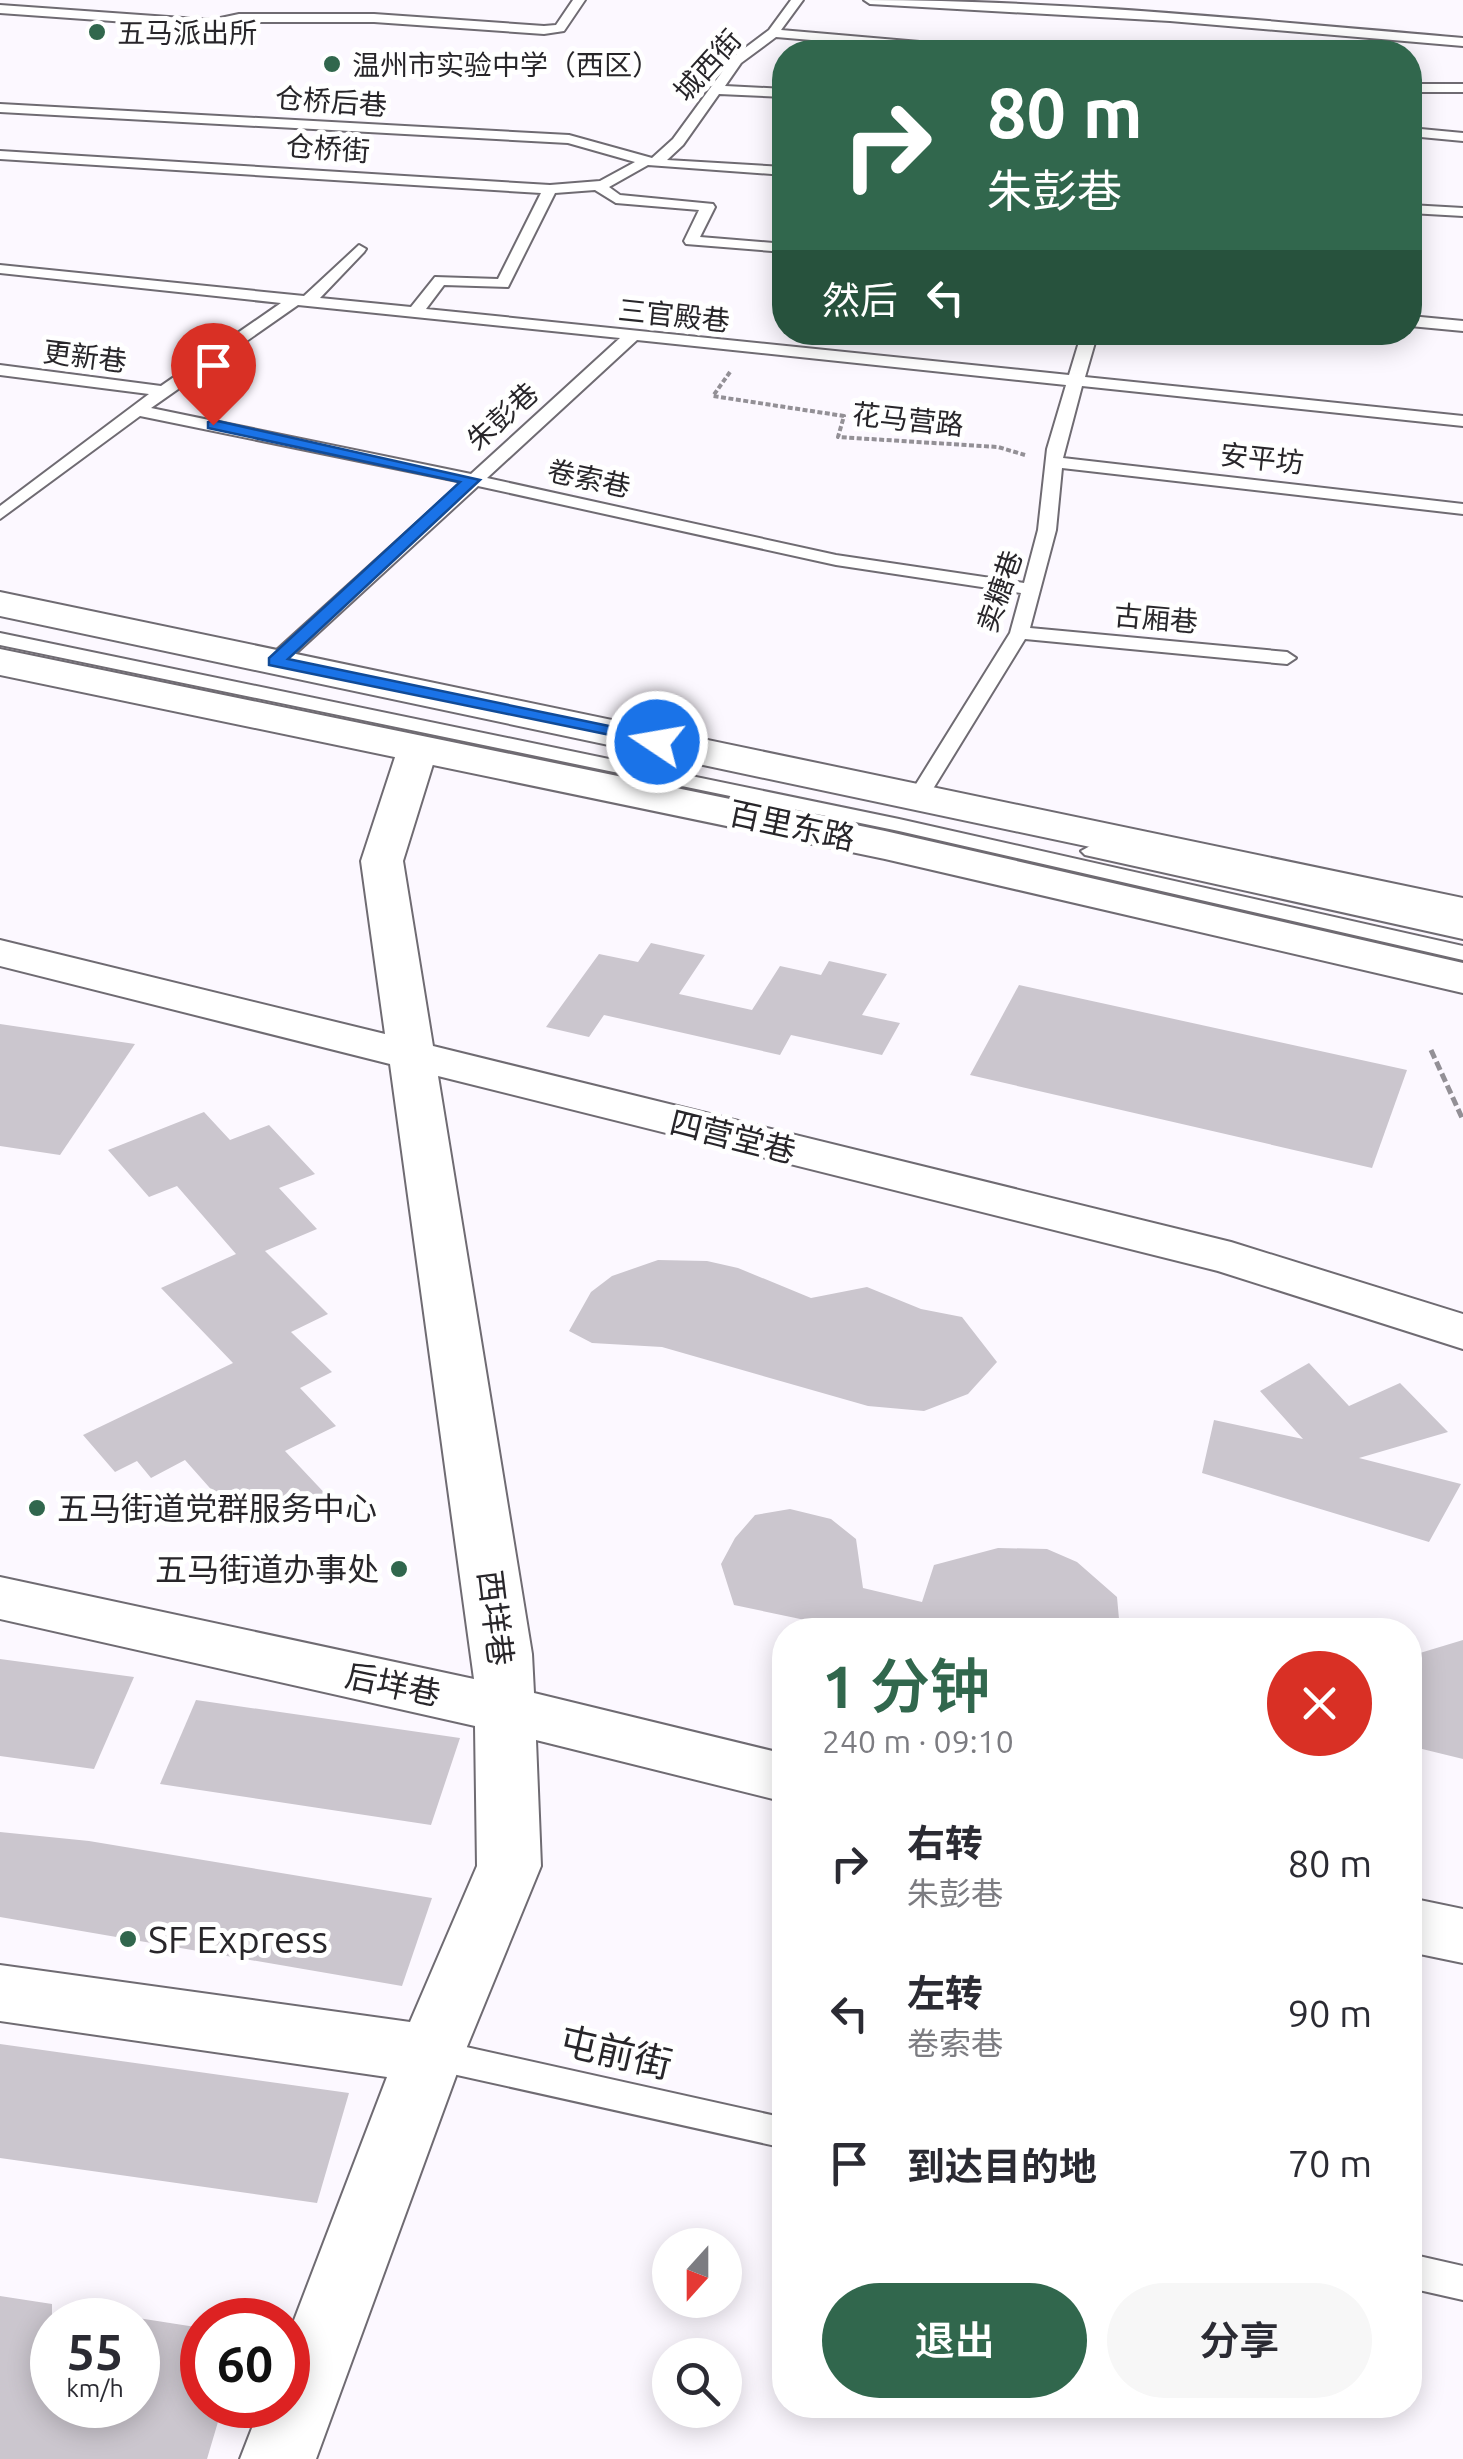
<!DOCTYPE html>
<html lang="zh">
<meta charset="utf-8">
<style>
body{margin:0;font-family:Ubuntu,"Noto Sans SC",sans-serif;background:#f7f7f7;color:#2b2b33;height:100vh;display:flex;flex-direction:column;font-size:38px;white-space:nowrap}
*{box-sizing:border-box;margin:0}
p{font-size:32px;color:#7c7c81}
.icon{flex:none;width:55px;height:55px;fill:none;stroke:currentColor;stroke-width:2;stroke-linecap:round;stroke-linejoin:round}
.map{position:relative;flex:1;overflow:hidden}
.sheet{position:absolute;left:772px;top:1618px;width:650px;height:800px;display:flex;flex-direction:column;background:#fff;border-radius:40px;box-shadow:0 5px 25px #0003}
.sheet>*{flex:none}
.top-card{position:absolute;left:772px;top:40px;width:650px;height:305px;border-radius:40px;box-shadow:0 5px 25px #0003;background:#31674d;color:#fff;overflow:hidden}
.needle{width:65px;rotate:201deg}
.tools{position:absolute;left:652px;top:2228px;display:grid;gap:20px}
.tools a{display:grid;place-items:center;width:90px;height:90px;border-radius:50%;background:#fff;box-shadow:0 5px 25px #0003;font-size:50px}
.speed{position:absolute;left:30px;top:2298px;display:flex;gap:20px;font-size:50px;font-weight:700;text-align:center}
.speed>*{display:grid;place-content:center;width:130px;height:130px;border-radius:50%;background:#fff;box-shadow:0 5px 25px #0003;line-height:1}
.speed small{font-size:25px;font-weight:400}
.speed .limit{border:15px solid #d22;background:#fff;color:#111}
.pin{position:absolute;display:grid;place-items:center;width:85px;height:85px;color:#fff;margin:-102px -42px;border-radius:50% 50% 50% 0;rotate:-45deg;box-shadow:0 0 10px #0007}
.pin .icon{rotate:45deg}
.me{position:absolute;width:110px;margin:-55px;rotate:282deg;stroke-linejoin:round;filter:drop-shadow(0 0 8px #0008)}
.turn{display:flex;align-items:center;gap:35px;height:210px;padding:0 50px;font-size:45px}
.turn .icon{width:130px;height:130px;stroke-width:2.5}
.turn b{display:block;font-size:70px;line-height:85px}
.then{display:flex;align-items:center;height:95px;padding:0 50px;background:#0003;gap:20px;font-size:38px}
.round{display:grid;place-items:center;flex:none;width:105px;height:105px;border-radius:52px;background:#f7f7f7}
.summary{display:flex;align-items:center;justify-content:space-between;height:170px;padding:0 50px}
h1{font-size:60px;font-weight:600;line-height:75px;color:#31674d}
.primary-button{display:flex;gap:20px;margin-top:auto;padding:20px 50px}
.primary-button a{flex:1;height:115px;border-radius:60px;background:#31674d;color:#fff;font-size:40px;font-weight:600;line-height:115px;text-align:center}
.primary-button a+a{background:#f7f7f7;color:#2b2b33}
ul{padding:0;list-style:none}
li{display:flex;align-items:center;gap:30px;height:150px;padding:0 50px}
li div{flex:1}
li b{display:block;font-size:38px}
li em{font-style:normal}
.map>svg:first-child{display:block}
.building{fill:#cbc6ce}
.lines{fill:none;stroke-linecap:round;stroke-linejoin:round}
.lane-casing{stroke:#6f6b72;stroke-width:4}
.street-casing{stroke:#6f6b72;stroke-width:4}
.primary-casing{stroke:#6f6b72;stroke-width:4}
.path-far1{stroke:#939096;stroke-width:4;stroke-dasharray:5 2.5;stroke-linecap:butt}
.path{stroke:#939096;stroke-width:5;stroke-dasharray:9 4;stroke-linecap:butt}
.lane{fill:#fff;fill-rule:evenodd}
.street{fill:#fff;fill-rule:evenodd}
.primary{fill:#fff;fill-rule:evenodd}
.route{fill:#1a73e8;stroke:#114b97;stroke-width:2.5}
.poi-dot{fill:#31674d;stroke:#fff;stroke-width:4}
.labels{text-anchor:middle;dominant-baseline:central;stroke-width:10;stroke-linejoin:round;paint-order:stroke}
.far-poi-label{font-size:28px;fill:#28262a;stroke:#fff;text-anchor:start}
.far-street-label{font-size:28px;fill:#28262a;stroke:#fff}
.street-label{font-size:32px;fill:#28262a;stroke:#fff}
.poi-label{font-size:32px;fill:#28262a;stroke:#fff;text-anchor:start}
.near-poi-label{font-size:38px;fill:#28262a;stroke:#fff;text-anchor:start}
.near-street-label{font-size:38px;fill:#28262a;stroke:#fff}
</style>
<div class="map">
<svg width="1463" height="2459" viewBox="0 0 1463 2459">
<rect width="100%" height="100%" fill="#fcf8ff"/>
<g class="building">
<path d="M651,943L705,955L679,994L752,1010L780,966L821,975L829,961L887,974L862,1015L900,1023L882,1055L791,1035L780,1055L604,1015L589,1037L546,1027L599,954L638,962Z"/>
<path d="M1019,985L1407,1070L1372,1168L970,1075Z"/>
<path d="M0,1024L135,1044L60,1155L0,1146Z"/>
<path d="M204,1112L230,1140L269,1125L315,1174L279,1188L317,1229L265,1251L328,1314L291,1332L332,1372L300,1388L336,1426L285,1451L333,1502L285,1527L267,1507L240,1522L185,1460L151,1478L137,1461L115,1472L83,1435L233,1363L161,1288L236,1254L177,1186L149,1197L108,1150Z"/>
<path d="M658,1260L707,1261L738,1268L811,1298L867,1287L921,1309L962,1317L997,1362L968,1394L924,1411L868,1406L662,1347L592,1343L569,1331L591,1292L612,1276Z"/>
<path d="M1309,1363L1349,1406L1400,1383L1448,1432L1359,1458L1461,1484L1429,1542L1202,1473L1214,1420L1303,1439L1260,1391Z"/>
<path d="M790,1509L831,1519L856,1539L863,1588L922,1602L934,1565L998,1548L1047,1549L1077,1562L1117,1597L1120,1630H853L734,1605L721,1564L735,1538L755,1515Z"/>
<path d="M1463,1640V1759L1410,1746V1656Z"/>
<path d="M0,1659L134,1677L94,1769L0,1756Z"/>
<path d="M196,1700L460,1738L431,1825L160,1784Z"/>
<path d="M0,1832L89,1841L432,1898L402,1986L0,1917Z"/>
<path d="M0,2044L349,2093L317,2203L0,2158Z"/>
<path d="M0,2296L52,2304V2405H138V2318L202,2328V2405H223L207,2459H0Z"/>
</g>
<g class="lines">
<g class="lane-casing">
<g id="lane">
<path d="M573,0H585L564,31L544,34L374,22H239L211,28L0,13V5L211,20L239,14H374L544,26L556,25Z"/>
<path d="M791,0H803L781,30L989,48L995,52H952L776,37L741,63L725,86L785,89V97L719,94L683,145L667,160L785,167V175L648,165L609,187L620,195L713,204L715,207L700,237L785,244V252L686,244L684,241L699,210L616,203L595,190L555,193L508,287L444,285L426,309L1069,375L1082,332H1098L1085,377L1463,416V426L1082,386L1063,458L1463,504V514L1062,468L1056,530L1030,628L1287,652L1296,658L1287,664L1025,639L928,797L918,803L908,797L1010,633L1021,593L836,565L478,486L283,665H269V657L462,482L140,416L0,519V506L149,394L0,375V365L161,386L281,303L0,273V265L304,296L359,245L366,249L364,252L320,298L411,307L435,277L498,279L541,193L0,159V151L550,185L600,181L635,162L568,143L0,112V104L569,135L652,158L673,139L733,57L769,30ZM298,305L620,338L471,474L151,408ZM637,340L1066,385L1047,449L1038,530L1024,583L836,555L487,478Z"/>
<path d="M864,0C1064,0 1264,21 1463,38V46L1170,21L870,4Z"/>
<rect x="1410" y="84" width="53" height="8"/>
<path d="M1410,128L1463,133V141L1410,136Z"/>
<path d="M1410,205L1463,208V216L1410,213Z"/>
<path d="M1410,316L1463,321V331L1410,326Z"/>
<path d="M0,633L899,819L1463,946V960L899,831L0,645Z"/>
<path d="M1092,845L1463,925V939L1085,855L1081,851Z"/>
<path d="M430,2039L785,2118V2148L430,2069L418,2064L413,2054L418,2044Z"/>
<path d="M1410,2254L1463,2266V2300L1410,2288Z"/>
</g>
</g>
<g class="street-casing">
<g id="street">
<path d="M418,736L432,740L438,748L403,861L433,1046L1231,1242L1463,1314V1349L1218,1271L438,1076L532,1654L534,1693L785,1754V1802L536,1740L541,1866L464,2054L316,2459H240L261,2405H288V2336L387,2077L0,2021V1965L410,2022L477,1866L475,1726L0,1619V1577L474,1679L390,1064L0,966V940L385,1034L361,861L398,748L404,740Z"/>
<path d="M1410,1898L1463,1909V1963L1410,1952Z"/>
</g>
</g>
<g class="primary-casing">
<g id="primary">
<path d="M0,592L1463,898V926L0,616Z"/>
<path d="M0,649L885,831L1463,963V993L885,859L0,675Z"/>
</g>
</g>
<path class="path-far1" d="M730,372L713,396L844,416L838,437L998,447L1025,455"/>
<path class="path" d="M1431,1050L1463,1120"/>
<use href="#lane" class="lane"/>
<use href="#street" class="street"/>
<use href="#primary" class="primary"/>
</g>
<path class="route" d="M213,420L480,480L288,659L657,736L666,742L664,746L269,665V658L460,482L208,428V422Z"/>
<g class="poi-dot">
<circle cx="97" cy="32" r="10"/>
<circle cx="332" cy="64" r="10"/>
<circle cx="37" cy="1508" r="10"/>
<circle cx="399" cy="1569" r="10"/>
<circle cx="128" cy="1939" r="10"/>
</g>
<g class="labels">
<g class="far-poi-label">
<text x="117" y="32">五马派出所</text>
<text x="352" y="64">温州市实验中学（西区）</text>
</g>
<g class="far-street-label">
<text transform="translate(707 65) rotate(-48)">城西街</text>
<text transform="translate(331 101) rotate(4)">仓桥后巷</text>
<text transform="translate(328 148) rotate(4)">仓桥街</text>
<text transform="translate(674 315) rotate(6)">三官殿巷</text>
<text transform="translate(85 356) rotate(7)">更新巷</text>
<text transform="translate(502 416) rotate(-42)">朱彭巷</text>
<text transform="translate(908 419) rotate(6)">花马营路</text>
<text transform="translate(1262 458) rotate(6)">安平坊</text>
<text transform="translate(589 478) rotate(12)">卷索巷</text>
<text transform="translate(999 591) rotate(-71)">卖糖巷</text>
<text transform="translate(1156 618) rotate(5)">古厢巷</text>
</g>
<g class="street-label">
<text transform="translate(792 825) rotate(12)">百里东路</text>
<text transform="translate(733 1136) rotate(14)">四营堂巷</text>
<text transform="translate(496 1618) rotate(83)">西垟巷</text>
<text transform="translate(393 1684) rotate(12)">后垟巷</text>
</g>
<g class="poi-label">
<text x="57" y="1508">五马街道党群服务中心</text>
<text x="379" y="1569" text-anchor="end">五马街道办事处</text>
</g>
<g class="near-poi-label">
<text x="148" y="1939">SF Express</text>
</g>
<g class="near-street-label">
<text transform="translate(616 2052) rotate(13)">屯前街</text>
</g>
</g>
</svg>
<div class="tools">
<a><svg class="needle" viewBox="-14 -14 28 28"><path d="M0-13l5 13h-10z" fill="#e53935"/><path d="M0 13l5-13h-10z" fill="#7c7c81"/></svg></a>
<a><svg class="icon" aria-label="search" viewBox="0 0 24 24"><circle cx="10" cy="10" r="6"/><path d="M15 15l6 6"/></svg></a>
</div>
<div class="speed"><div>55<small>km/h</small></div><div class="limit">60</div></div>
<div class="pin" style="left:213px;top:425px;background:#d93025"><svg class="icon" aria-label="arrive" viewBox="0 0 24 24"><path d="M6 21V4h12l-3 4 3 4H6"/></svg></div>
<svg class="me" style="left:657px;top:742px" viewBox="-20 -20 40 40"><circle r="17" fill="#1a73e8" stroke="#fff" stroke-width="3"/><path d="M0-11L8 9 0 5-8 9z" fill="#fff"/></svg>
<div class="top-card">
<div class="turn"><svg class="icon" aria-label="right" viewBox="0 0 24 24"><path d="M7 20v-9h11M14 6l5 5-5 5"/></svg><div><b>80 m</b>朱彭巷</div></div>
<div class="then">然后<svg class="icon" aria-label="left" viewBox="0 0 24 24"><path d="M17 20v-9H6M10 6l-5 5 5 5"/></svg></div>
</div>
<section class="sheet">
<div class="summary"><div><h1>1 分钟</h1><p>240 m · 09:10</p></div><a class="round" style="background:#d93025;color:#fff"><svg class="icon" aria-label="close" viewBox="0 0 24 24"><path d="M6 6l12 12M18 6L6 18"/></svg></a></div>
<ul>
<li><svg class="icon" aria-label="right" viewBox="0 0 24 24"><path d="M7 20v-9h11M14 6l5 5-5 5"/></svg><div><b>右转</b><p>朱彭巷</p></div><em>80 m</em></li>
<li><svg class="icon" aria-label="left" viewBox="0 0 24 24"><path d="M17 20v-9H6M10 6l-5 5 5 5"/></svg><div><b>左转</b><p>卷索巷</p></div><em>90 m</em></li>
<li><svg class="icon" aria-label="arrive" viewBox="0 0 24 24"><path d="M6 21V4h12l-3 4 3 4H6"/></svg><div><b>到达目的地</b></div><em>70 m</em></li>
</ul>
<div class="primary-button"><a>退出</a><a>分享</a></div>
</section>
</div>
